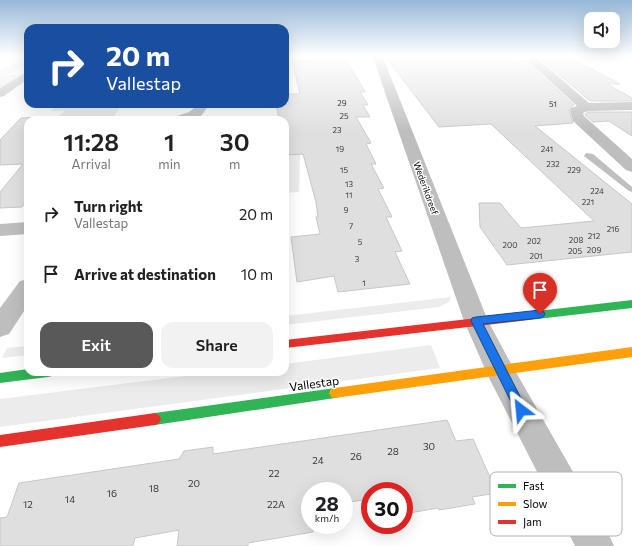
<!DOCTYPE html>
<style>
body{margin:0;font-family:Commissioner,sans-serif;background:#f2f2f2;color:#202124;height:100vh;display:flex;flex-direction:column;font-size:15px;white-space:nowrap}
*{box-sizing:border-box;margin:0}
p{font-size:13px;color:#757577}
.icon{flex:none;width:22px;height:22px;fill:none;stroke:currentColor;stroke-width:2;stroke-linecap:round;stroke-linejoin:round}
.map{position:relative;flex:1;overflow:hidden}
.side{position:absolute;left:24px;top:116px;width:265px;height:260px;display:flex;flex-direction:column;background:#fff;border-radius:12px;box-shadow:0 4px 16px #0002}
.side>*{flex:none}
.guide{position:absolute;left:24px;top:24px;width:265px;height:84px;border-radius:12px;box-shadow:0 4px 16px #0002;background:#1a4fa0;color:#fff;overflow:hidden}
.buttons{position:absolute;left:584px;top:12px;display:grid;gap:8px}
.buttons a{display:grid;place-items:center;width:36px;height:36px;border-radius:8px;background:#fff;box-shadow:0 4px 16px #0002;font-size:20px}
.speed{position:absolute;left:301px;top:482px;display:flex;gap:8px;font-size:20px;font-weight:700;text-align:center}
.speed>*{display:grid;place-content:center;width:52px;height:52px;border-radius:50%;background:#fff;box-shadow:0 4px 16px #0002;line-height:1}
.speed small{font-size:10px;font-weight:400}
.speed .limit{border:6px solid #d22;background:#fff;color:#111}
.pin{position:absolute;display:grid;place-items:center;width:34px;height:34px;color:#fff;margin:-41px -17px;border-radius:50% 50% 50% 0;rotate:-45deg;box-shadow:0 0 4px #0007}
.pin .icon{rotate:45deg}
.me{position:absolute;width:44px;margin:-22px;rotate:331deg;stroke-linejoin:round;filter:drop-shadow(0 0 3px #0008)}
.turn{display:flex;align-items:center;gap:14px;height:84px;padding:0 16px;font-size:18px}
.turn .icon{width:52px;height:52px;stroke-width:2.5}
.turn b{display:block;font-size:28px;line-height:34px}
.eta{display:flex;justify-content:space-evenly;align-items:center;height:68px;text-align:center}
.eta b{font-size:24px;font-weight:600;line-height:28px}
.action{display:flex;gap:8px;margin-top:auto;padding:8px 16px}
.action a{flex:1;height:46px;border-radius:12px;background:#595959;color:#fff;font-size:16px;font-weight:600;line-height:46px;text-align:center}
.action a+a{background:#f2f2f2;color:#202124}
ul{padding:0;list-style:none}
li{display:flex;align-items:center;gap:12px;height:60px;padding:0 16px}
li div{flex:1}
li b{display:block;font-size:15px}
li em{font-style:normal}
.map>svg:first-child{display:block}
.green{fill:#ececec}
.water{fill:#bfbfbf}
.building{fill:#dfdfdf;stroke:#c7c7c7}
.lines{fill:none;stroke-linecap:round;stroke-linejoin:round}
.street{fill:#bebebe;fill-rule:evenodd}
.fast{fill:#30b455;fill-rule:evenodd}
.slow{fill:#ff9f0a;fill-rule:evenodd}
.jam{fill:#e5322d;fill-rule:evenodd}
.route{fill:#1a73e8;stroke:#114b97}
.labels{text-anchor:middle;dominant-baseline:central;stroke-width:3;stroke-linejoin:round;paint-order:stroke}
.number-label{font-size:8px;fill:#383838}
.far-street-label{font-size:9px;fill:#000;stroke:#fff}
.near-number-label{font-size:10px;fill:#383838}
.near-street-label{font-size:12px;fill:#000;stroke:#fff}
.key{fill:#fff;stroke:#b2b2b2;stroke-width:1}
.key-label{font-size:11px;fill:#000}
</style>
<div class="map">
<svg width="632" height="546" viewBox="0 0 632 546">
<rect width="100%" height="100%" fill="#fff"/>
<g class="green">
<path d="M26,55H28V63L8,75H20L0,88V70Z"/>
<path d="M58,104H122L114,117L56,119L64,111H51Z"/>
<path d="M301,122L299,192L285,193V123Z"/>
<path d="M451,297L449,302L439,307L285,325V316Z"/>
<path d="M431,345L440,368L0,427V399L217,372H285V364Z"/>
<path d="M28,346V355L2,358L7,348Z"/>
</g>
<path class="water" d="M586,153L593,154L632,187V192L629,191L584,156Z"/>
<g class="building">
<path d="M384,55H508L511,62L528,61L529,64L574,105L571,107L569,111L573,123L535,126L632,204V252L507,265L480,227L479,203H500L521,228L594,221L491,124L439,127Z"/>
<path d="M346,59L365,92H360L368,105H363L370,117H356L371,143L366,144L376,164H371L384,188L378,189L392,217H386L402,251L395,252L410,284L338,292L334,276L297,282L291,237L320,234L316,217H318L316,202L303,154L287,155L285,145V120H279L276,104H289L287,94H300L292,61Z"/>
<path d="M573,59L620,84H607L632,98V101H590L542,60Z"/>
<path d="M588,112H632V136L609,121L593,122L585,115V114Z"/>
<path d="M52,117L49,120H28V198L22,207L0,208V192L23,164L0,165V140L21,118Z"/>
<path d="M447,420L456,441L473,439L497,493L472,497L475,504L439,510L438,508L404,514V491H370V499L344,503V491H310V525H313V532L248,543V546H177L179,530L135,538L133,546H0V518L7,517L19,483L179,459L184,451L213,447V454Z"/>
</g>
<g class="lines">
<g class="street">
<path d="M372,55H382L488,321L509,360L608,533L614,546H575L489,378L464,321Z"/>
<path d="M534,58L538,59L589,103L632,102V110L588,111L583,113L584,116L632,159V172L626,170L573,121L570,111L571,108L577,106L530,63L529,61L530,59Z"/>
<path d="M28,71V79L4,96L0,97V88Z"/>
<path d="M197,104H209C199,123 193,120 173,120C180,111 189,117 197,104Z"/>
<path d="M28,222V234L0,236V224Z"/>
<path d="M28,279V305L9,334L0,337V308L20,281Z"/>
</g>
<g class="fast">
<path d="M632,300V308L529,320L525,319L524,316L525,313L529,312Z"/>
<path d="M28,369V372H54L52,376L48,377L0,383V373Z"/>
<path d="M335,388L339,389L341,393L339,397L335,398L155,425L151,423L149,419L151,415L155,413Z"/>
</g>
<g class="slow">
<path d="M0,55H5L0,58Z"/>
<path d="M632,347V357L335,398L331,397L329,393L331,389L335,388Z"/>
</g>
<g class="jam">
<path d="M529,312L533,313L534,316L533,319L529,320L285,348V340Z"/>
<path d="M155,413L159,415L161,419L159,423L155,425L0,447V435Z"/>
</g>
</g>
<linearGradient id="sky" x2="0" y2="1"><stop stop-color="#97b8d8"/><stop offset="0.42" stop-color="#fff"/><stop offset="1" stop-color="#fff" stop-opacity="0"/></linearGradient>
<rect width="632" height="132" fill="url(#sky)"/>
<path class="route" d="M540,310L543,311L545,314L543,317L540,318L483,324L527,410L525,414L521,415L517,414L471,321L472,318L476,317Z"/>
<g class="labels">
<g class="number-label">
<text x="342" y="103">29</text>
<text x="553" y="104">51</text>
<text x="344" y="116">25</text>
<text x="337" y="130">23</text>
<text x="340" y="149">19</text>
<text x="547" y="149">241</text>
<text x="553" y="164">232</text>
<text x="344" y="170">15</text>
<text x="574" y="170">229</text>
<text x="349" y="184">13</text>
<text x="597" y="191">224</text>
<text x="349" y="195">11</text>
<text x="588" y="202">221</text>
<text x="346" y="210">9</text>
<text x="351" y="226">7</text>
<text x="613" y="229">216</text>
<text x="594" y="236">212</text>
<text x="576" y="240">208</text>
<text x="534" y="241">202</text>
<text x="360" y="242">5</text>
<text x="510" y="245">200</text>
<text x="594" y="250">209</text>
<text x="575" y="251">205</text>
<text x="536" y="256">201</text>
<text x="357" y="259">3</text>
<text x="364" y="283">1</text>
</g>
<g class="far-street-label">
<text transform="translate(426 188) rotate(70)">Wederikdreef</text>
</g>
<g class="near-number-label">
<text x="429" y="446">30</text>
<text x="393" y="451">28</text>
<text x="356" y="456">26</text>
<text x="318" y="460">24</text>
<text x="274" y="473">22</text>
<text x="194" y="483">20</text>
<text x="154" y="488">18</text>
<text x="112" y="493">16</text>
<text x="70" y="499">14</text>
<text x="28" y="504">12</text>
<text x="276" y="504">22A</text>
</g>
<g class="near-street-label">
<text transform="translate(314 383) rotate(-8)">Vallestap</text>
</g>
</g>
<rect x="490" y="472" width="132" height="64" rx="6" class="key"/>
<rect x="498" y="484" width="18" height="4" fill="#30b455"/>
<rect x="498" y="502" width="18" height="4" fill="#ff9f0a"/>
<rect x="498" y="520" width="18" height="4" fill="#e5322d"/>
<g class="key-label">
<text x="523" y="490">Fast</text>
<text x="523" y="508">Slow</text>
<text x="523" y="526">Jam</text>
</g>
</svg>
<div class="buttons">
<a><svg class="icon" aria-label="sound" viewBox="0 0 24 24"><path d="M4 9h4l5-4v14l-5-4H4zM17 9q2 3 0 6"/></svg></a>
</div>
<div class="speed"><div>28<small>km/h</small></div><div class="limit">30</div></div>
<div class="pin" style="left:540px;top:314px;background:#d93025"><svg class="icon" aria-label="arrive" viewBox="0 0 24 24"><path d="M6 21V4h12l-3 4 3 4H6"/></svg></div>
<svg class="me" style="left:521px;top:410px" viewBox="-20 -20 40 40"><path d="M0-17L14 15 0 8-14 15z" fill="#1a73e8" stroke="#fff" stroke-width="4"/></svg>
<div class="guide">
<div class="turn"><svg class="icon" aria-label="right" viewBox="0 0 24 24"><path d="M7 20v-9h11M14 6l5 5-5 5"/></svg><div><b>20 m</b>Vallestap</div></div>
</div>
<section class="side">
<div class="eta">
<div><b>11:28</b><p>Arrival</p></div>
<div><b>1</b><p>min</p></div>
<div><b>30</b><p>m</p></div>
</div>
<ul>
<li><svg class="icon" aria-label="right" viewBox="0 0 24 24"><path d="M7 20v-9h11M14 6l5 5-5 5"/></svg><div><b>Turn right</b><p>Vallestap</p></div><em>20 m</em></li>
<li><svg class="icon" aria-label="arrive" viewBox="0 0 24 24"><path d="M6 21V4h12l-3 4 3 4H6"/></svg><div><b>Arrive at destination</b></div><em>10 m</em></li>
</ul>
<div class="action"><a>Exit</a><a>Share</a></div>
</section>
</div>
